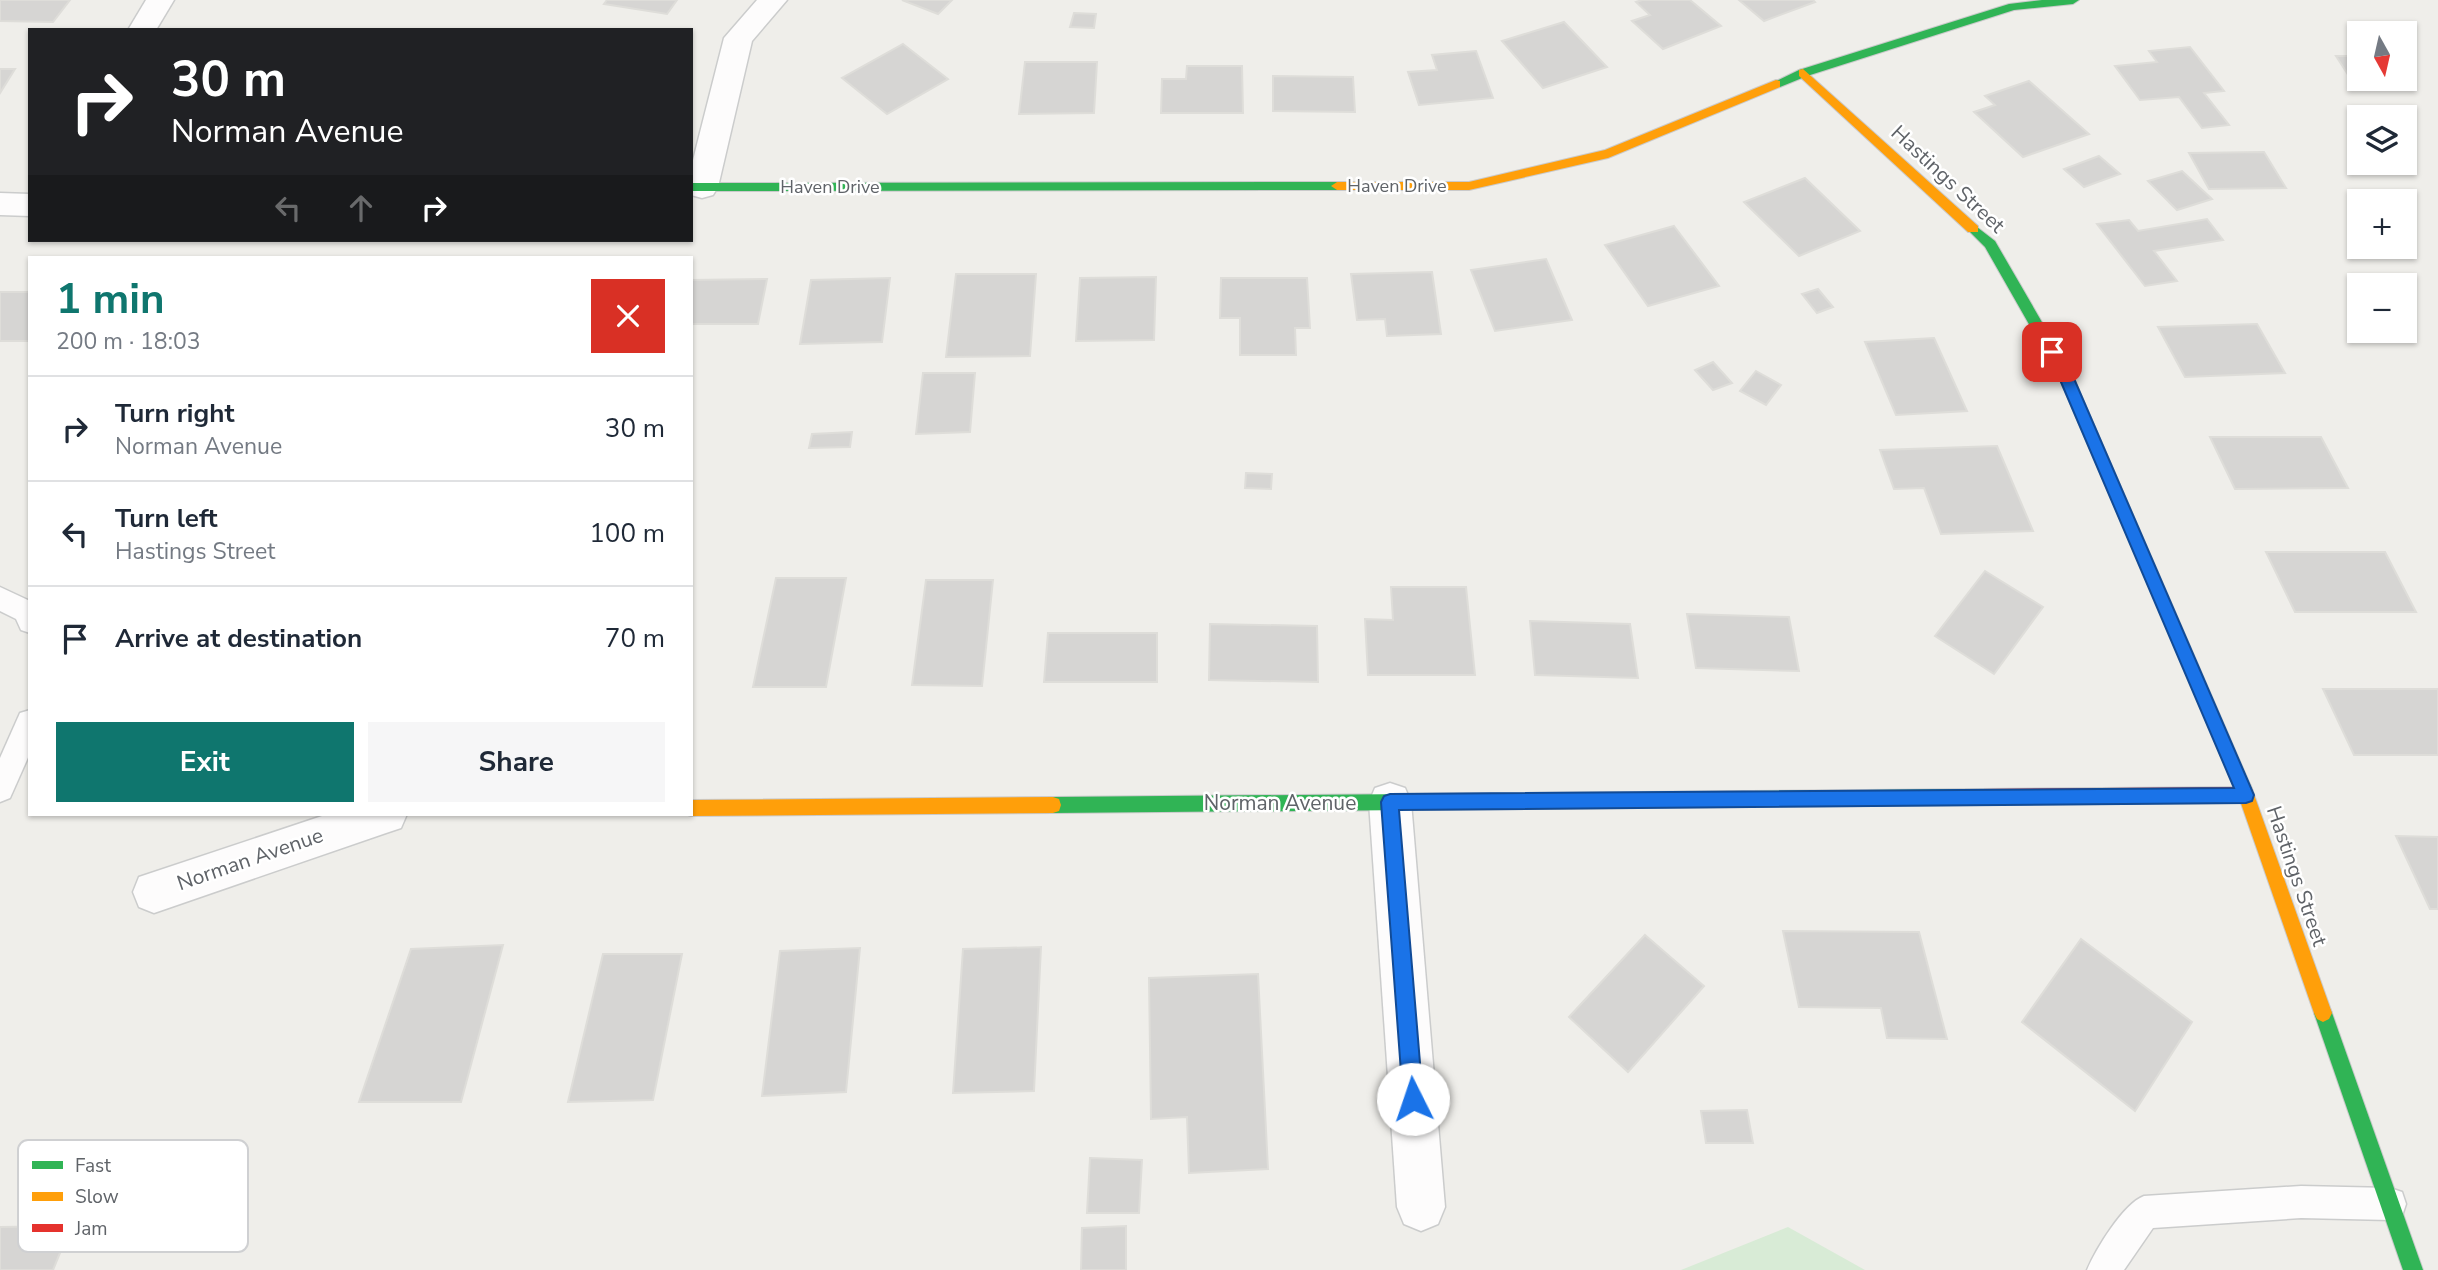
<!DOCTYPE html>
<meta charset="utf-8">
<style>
body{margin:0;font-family:"Nunito Sans",sans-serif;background:#f6f6f7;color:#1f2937;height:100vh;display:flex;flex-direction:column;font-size:26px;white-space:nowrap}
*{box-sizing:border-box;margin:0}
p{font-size:23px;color:#747a83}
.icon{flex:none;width:38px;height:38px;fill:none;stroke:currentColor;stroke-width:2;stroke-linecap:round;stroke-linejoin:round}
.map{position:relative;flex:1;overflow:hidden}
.drawer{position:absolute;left:28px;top:256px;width:665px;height:560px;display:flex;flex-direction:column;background:#fff;border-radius:0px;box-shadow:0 2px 5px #0004}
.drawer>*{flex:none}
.banner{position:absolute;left:28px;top:28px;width:665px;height:214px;border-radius:0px;box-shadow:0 2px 5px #0004;background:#202124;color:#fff;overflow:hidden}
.needle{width:46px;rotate:172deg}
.tools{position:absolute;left:2347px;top:21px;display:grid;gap:14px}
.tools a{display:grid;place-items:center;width:70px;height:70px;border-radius:0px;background:#fff;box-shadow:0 2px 5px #0004;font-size:35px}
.pin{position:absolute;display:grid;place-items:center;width:60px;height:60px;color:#fff;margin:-30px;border-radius:14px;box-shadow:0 4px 10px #0006}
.me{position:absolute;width:77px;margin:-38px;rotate:356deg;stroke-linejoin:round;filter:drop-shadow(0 0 5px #0008)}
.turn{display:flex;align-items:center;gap:24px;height:147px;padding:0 28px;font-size:32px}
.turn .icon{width:91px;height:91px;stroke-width:2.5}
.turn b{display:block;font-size:49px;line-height:60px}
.lanes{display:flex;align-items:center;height:66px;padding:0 28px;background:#0003;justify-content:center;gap:35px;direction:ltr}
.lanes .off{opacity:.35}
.round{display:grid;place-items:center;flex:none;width:74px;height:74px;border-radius:0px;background:#f6f6f7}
.summary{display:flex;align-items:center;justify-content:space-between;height:119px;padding:0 28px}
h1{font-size:42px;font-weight:700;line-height:52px;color:#0f766e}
.action{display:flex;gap:14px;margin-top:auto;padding:14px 28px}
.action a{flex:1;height:80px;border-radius:0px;background:#0f766e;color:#fff;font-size:28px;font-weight:700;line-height:80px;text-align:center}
.action a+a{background:#f6f6f7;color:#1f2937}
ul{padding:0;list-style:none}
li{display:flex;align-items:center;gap:21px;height:105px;padding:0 28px;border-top:2px solid #e0e1e3}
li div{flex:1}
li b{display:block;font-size:26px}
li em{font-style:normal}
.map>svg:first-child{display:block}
.green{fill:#d8ebd6}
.building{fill:#d6d5d3;stroke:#deddd9;stroke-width:2}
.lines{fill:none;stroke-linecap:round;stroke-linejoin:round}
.lane-casing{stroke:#cbcccc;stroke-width:3}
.street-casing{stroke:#cbcccc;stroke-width:3}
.fast-casing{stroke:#cacacb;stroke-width:2}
.slow-casing{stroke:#cacacb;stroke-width:2}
.jam-casing{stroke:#cacacb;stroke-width:2}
.lane{fill:#fdfcfc;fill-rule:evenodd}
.street{fill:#fdfcfc;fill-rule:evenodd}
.fast{fill:#30b455;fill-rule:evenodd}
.slow{fill:#ff9f0a;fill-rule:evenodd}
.jam{fill:#e5322d;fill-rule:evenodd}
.route{fill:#1a73e8;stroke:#114b97;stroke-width:2}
.labels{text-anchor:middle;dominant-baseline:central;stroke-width:5;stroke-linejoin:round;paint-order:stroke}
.far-street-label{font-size:18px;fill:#5f6368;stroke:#fff}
.street-label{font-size:21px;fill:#5f6368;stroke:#fff}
.key{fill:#fff;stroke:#cfd0d2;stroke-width:2}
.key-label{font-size:19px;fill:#5f6368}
</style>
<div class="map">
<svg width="2438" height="1270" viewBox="0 0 2438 1270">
<rect width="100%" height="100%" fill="#efeeea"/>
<path class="green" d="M1788,1227L1865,1270H1681Z"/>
<g class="building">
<path d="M0,0H70L53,22L0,21Z"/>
<path d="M607,0H677L667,14L604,4Z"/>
<path d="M902,0H952L938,14Z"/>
<path d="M1642,0H1690L1721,26L1663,49L1632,21L1650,15L1636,2Z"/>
<path d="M1739,0H1813L1815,2L1764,21Z"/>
<path d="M1074,13L1096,14L1094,28L1070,27Z"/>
<path d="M1564,22L1607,67L1543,88L1502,41Z"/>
<path d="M903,44L948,79L887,114L842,78Z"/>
<path d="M2190,47L2224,91L2204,93L2229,125L2202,128L2179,97L2140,100L2115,66L2157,62L2149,51Z"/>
<path d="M1476,51L1493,98L1419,105L1408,72L1437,70L1432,55Z"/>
<path d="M2336,56H2359V79H2401L2406,87H2356Z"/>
<path d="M1025,62H1097L1094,113L1019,114Z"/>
<path d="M1187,66H1242L1243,113H1161L1162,79H1186Z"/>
<path d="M0,69H15L0,93Z"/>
<path d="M1273,76L1353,77L1355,112L1273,111Z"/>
<path d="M2029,81L2089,134L2023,157L1974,112L1995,105L1985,96Z"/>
<path d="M2264,152L2286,188L2209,189L2189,153Z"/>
<path d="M2099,156L2120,174L2084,187L2064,169Z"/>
<path d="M2182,171L2212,199L2177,210L2148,181Z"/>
<path d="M1805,178L1860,231L1799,256L1744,202Z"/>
<path d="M2207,219L2223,240L2154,251L2177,281L2145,286L2097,224L2129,220L2138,231Z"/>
<path d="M1674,226L1719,286L1648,306L1605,245Z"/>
<path d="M1546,259L1572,320L1495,331L1471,270Z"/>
<path d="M1432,272L1441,334L1387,336L1385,319L1357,320L1351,274Z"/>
<path d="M956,274H1036L1030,356L946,357Z"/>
<path d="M1156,277L1154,340L1076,341L1080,278Z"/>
<path d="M890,278L882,342L800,344L811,280Z"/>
<path d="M1221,278H1307L1310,328H1295L1296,355H1240V318H1220Z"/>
<path d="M767,279L758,324H691V280Z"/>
<path d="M1818,289L1833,307L1817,313L1802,294Z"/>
<rect x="0" y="292" width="30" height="49"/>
<path d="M2257,324L2285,373L2185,377L2158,327Z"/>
<path d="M1934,338L1967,411L1896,415L1865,342Z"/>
<path d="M1713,362L1732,383L1713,390L1695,370Z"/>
<path d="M1756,371L1781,385L1766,405L1740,391Z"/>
<path d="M923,373H975L970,432L916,434Z"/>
<path d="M852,432L850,447L809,448L812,434Z"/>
<path d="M2210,437H2321L2348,488L2235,489Z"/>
<path d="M1997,446L2033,531L1941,534L1924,488L1894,489L1880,450Z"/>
<path d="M1246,473L1272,474L1271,489L1245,488Z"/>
<path d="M2266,552H2385L2416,612H2295Z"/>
<path d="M1985,571L2043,607L1994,674L1935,636Z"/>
<path d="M776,578H846L826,687H753Z"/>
<path d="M926,580H993L982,686L912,685Z"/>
<path d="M1391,587H1466L1475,675H1368L1365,619L1393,620Z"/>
<path d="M1687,614L1789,617L1799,671L1696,668Z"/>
<path d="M1530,621L1630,624L1638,678L1535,675Z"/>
<path d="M1210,624L1317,626L1318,682L1209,680Z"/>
<path d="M1048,633H1157V682H1044Z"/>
<path d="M2323,689H2438V755H2354Z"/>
<path d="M2396,836L2438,837V909H2430Z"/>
<path d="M1783,931L1919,932L1947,1039L1887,1038L1881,1008L1799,1007Z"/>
<path d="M1645,935L1704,986L1628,1072L1569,1017Z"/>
<path d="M2081,939L2192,1022L2135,1111L2022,1022Z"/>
<path d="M503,945L461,1102H359L411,949Z"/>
<path d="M1041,947L1034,1091L953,1093L963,949Z"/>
<path d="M860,948L846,1092L762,1096L780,951Z"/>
<path d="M603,954H682L653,1100L568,1102Z"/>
<path d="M1258,974L1268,1169L1189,1173L1187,1117L1151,1119L1149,978Z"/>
<path d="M1747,1110L1753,1143H1706L1701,1111Z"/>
<path d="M1090,1158L1142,1160L1139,1213H1087Z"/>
<path d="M71,1226L53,1270H0V1227Z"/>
<path d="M1126,1226V1270H1081L1082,1228Z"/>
</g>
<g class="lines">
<g class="lane-casing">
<g id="lane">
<path d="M0,587L30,601V633L21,630L16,619L0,611Z"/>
<path d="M30,710V753L10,798L0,802V758L20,713Z"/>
<path d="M2301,1186L2390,1188L2402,1192L2406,1204L2402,1216L2390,1220L2301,1218L2153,1228L2124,1270H2087C2096,1249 2123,1204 2144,1196Z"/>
</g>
</g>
<g class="street-casing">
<g id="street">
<path d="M146,0H174L156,30H128Z"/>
<path d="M757,0H787L752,41L718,187L713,195L702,198L691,195V168L724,38Z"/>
<path d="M0,193L30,194V216L0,215Z"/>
<path d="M1390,783L1405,788L1411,802L1445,1207L1438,1224L1421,1231L1404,1224L1397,1207L1369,802L1375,788Z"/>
<path d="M328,814H407L401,828L386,833L154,913L139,907L133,892L139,877Z"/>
</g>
</g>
<g class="fast-casing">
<g id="fast">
<path d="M2042,0H2079L2073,4L2014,10L1807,76L1780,87H1772L1770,84L1799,70L2009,4Z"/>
<path d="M1337,182L1343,186L1337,190L691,191V183Z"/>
<path d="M1973,224L1995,241L2072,374L2252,789L2250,794L2244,797L2238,794L2058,375L1985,247L1967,229Z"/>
<path d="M1981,789L1987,791L1989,797L1987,803L1981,805L1053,813L1047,811L1045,805L1047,799L1053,797Z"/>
<path d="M2323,1004L2329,1007L2332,1013L2423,1270H2403L2314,1013L2317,1007Z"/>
</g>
</g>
<g class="slow-casing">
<g id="slow">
<path d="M1803,69L1978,226V232H1968L1799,76V70Z"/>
<path d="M1776,80L1780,81V87L1608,158L1469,190H1337L1331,186L1337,182H1469L1605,150Z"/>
<path d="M2244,781L2250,784L2252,789L2332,1013L2329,1019L2323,1022L2317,1019L2314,1013L2236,789L2238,784Z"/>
<path d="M1053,797L1059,799L1061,805L1059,811L1053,813L691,816L685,814H691V800Z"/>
</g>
</g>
<g class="jam-casing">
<path id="jam" d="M2246,787L2252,789L2254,795L2252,801L2246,803L1981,805L1975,803L1973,797L1975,791L1981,789Z"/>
</g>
<use href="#lane" class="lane"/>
<use href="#street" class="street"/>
<use href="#fast" class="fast"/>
<use href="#slow" class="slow"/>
<use href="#jam" class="jam"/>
</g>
<path class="route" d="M2052,347L2057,348L2072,374L2254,795L2252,801L2246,803L1399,810L1423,1099L1420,1105L1413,1108L1406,1105L1403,1099L1381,802L1384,796L1390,794L2234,788L2058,375L2045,352Z"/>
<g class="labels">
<g class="far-street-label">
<text x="1397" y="186">Haven Drive</text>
<text x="830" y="187">Haven Drive</text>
</g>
<g class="street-label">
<text transform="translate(1948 179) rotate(43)">Hastings Street</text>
<text x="1280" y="803">Norman Avenue</text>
<text transform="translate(250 859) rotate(-19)">Norman Avenue</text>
<text transform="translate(2297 876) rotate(71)">Hastings Street</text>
</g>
</g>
<rect x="18" y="1140" width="230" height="112" rx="10" class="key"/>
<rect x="32" y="1161" width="31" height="8" fill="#30b455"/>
<rect x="32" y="1192" width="31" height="9" fill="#ff9f0a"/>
<rect x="32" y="1224" width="31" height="8" fill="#e5322d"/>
<g class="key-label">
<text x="75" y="1172">Fast</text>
<text x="75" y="1203">Slow</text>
<text x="75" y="1235">Jam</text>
</g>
</svg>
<div class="tools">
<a><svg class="needle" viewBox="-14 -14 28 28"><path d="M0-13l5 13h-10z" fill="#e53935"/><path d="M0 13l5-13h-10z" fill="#747a83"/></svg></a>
<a><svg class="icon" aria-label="layers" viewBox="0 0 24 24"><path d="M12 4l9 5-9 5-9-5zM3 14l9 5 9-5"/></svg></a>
<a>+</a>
<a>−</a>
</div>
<div class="pin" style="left:2052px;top:352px;background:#d93025"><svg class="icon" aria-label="arrive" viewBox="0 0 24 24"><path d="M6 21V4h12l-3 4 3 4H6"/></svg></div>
<svg class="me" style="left:1413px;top:1099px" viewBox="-20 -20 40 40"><circle r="19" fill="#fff"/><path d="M0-13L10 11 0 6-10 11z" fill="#1a73e8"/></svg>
<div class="banner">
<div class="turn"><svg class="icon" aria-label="right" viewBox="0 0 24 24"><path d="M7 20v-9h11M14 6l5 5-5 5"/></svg><div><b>30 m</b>Norman Avenue</div></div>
<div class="lanes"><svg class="icon off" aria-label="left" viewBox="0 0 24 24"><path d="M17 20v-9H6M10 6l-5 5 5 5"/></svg><svg class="icon off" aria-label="ahead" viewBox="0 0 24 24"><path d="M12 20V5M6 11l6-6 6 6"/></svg><svg class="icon" aria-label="right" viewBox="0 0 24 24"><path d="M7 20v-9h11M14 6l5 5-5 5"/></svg></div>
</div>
<section class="drawer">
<div class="summary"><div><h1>1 min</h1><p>200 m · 18:03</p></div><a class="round" style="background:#d93025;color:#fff"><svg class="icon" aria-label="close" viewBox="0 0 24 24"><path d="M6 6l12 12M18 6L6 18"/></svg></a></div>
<ul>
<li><svg class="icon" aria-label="right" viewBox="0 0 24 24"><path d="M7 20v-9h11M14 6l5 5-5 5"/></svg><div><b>Turn right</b><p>Norman Avenue</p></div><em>30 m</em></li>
<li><svg class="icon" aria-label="left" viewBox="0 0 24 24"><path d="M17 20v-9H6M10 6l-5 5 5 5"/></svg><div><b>Turn left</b><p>Hastings Street</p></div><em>100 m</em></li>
<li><svg class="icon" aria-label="arrive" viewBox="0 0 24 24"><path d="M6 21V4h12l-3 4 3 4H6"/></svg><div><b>Arrive at destination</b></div><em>70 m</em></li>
</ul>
<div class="action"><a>Exit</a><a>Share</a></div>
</section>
</div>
